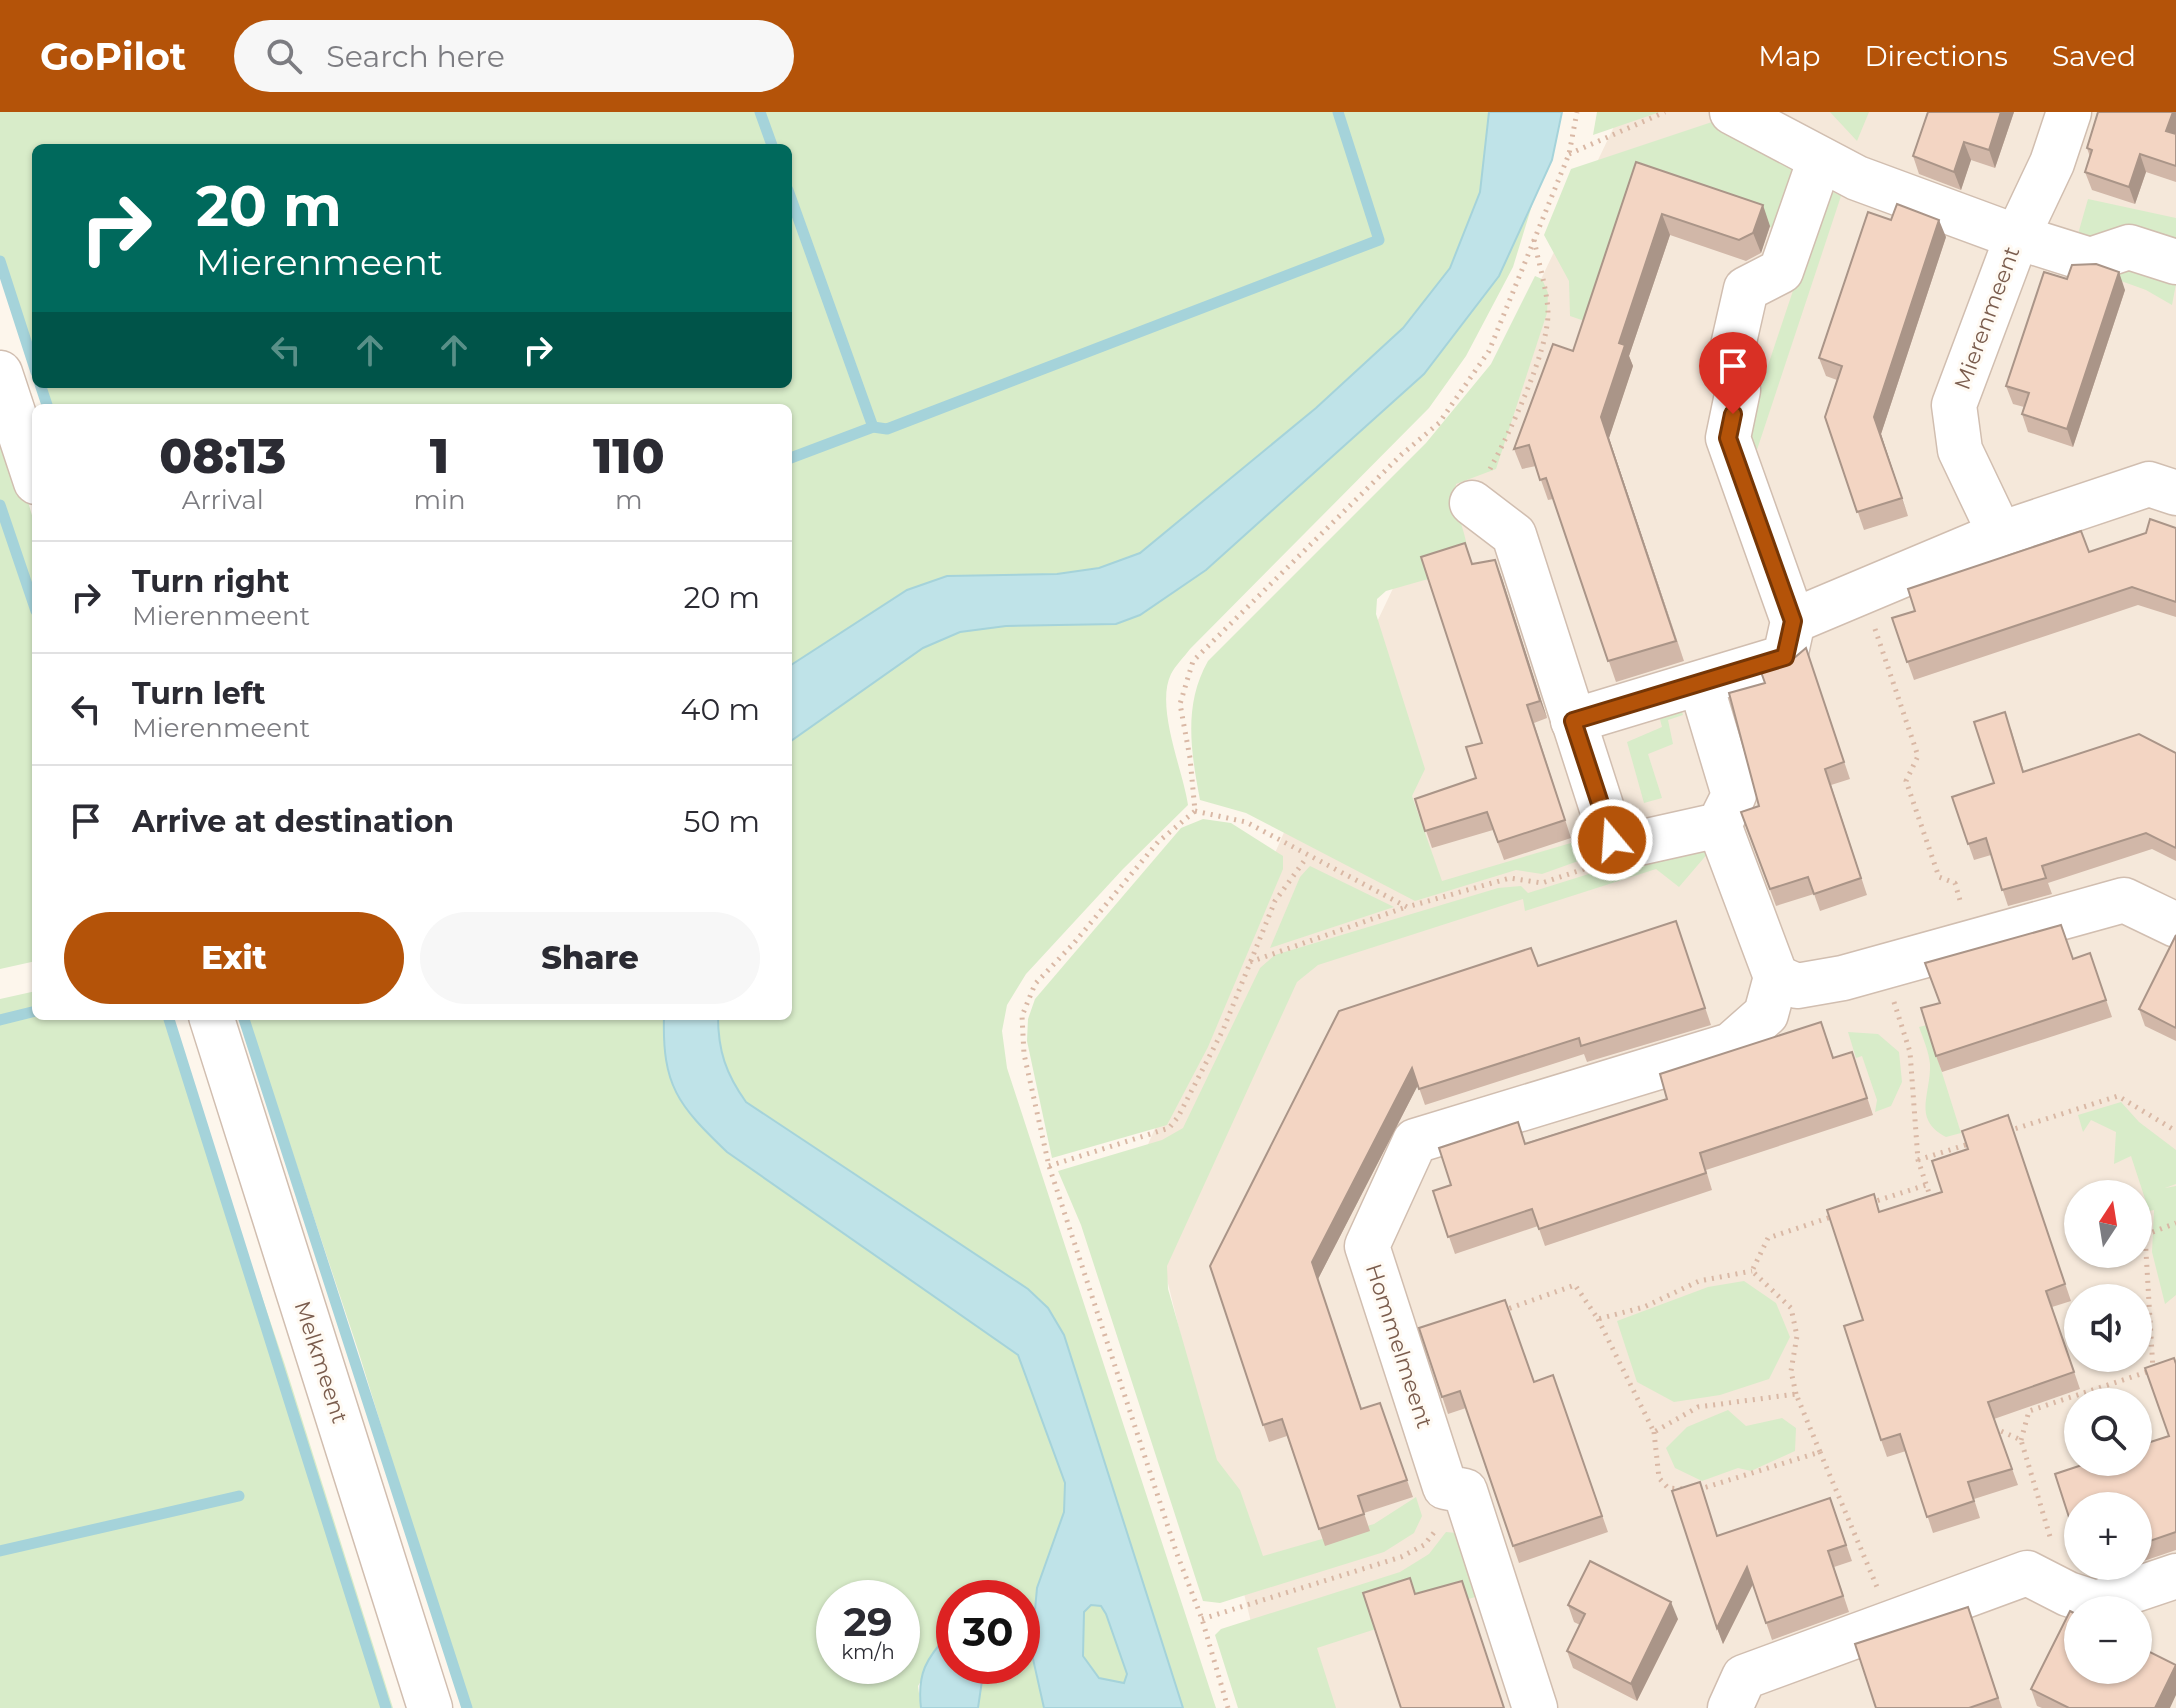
<!DOCTYPE html>
<meta charset="utf-8">
<style>
body{margin:0;font-family:Montserrat,sans-serif;background:#f7f7f7;color:#2b2b33;height:100vh;display:flex;flex-direction:column;font-size:30px;white-space:nowrap}
*{box-sizing:border-box;margin:0}
p{font-size:26px;color:#7c7c81}
.icon{flex:none;width:44px;height:44px;fill:none;stroke:currentColor;stroke-width:2;stroke-linecap:round;stroke-linejoin:round}
.map{position:relative;flex:1;overflow:hidden}
.sheet{position:absolute;left:32px;top:292px;width:760px;height:616px;display:flex;flex-direction:column;background:#fff;border-radius:12px;box-shadow:0 2px 6px #0004}
.sheet>*{flex:none}
.banner{position:absolute;left:32px;top:32px;width:760px;height:244px;border-radius:12px;box-shadow:0 2px 6px #0004;background:#00695c;color:#fff;overflow:hidden}
.needle{width:52px;rotate:12deg}
.fabs{position:absolute;left:2064px;top:1068px;display:grid;gap:16px}
.fabs a{display:grid;place-items:center;width:88px;height:88px;border-radius:50%;background:#fff;box-shadow:0 2px 6px #0004;font-size:40px}
.speed{position:absolute;left:816px;top:1468px;display:flex;gap:16px;font-size:40px;font-weight:700;text-align:center}
.speed>*{display:grid;place-content:center;width:104px;height:104px;border-radius:50%;background:#fff;box-shadow:0 2px 6px #0004;line-height:1}
.speed small{font-size:20px;font-weight:400}
.speed .limit{border:12px solid #d22;background:#fff;color:#111}
.pin{position:absolute;display:grid;place-items:center;width:68px;height:68px;color:#fff;margin:-82px -34px;border-radius:50% 50% 50% 0;rotate:-45deg;box-shadow:0 0 8px #0007}
.pin .icon{rotate:45deg}
.me{position:absolute;width:88px;margin:-44px;rotate:342deg;stroke-linejoin:round;filter:drop-shadow(0 0 6px #0008)}
.turn{display:flex;align-items:center;gap:28px;height:168px;padding:0 32px;font-size:36px}
.turn .icon{width:104px;height:104px;stroke-width:2.5}
.turn b{display:block;font-size:56px;line-height:68px}
.lanes{display:flex;align-items:center;height:76px;padding:0 32px;background:#0003;justify-content:center;gap:40px;direction:ltr}
.lanes .off{opacity:.35}
.eta{display:flex;justify-content:space-evenly;align-items:center;height:136px;text-align:center}
.eta b{font-size:48px;font-weight:800;line-height:56px}
.primary-button{display:flex;gap:16px;margin-top:auto;padding:16px 32px}
.primary-button a{flex:1;height:92px;border-radius:48px;background:#b45309;color:#fff;font-size:32px;font-weight:800;line-height:92px;text-align:center}
.primary-button a+a{background:#f7f7f7;color:#2b2b33}
ul{padding:0;list-style:none}
li{display:flex;align-items:center;gap:24px;height:112px;padding:0 32px;border-top:2px solid #e1e1e2}
li div{flex:1}
li b{display:block;font-size:30px}
li em{font-style:normal}
header{display:flex;align-items:center;gap:48px;box-sizing:border-box;height:112px;padding:0 40px;background:#b45309;color:#fff}
header strong{font-size:38px}
nav{display:flex;gap:44px;margin-inline-start:auto;font-size:28px}
.search{width:560px;height:72px;background:#f7f7f7;display:flex;align-items:center;gap:20px;box-sizing:border-box;padding:0 28px;border-radius:44px;color:#7c7c81;font-size:30px}
.map>svg:first-child{display:block}
.residential{fill:#f5e8da;fill-rule:evenodd}
.green{fill:#d8ecc9;fill-rule:evenodd}
.water{fill:#bfe3e8;stroke:#a5d3da;stroke-width:2;fill-rule:evenodd}
.lines{fill:none;stroke-linecap:round;stroke-linejoin:round}
.stream{stroke:#a5d3da;stroke-width:11}
.minor-casing{stroke:#d1beb0;stroke-width:47}
.path{stroke:#d9b8a5;stroke-width:5;stroke-dasharray:2 6;stroke-linecap:butt}
.minor{stroke:#fff;stroke-width:44}
.wall{fill:#d1b7a8}
.shaded-wall{fill:#aa9588}
.building{fill:#f3d5c3;stroke:#aa9588;stroke-width:2}
.route-casing{stroke:#753606;stroke-width:20}
.route{stroke:#b45309;stroke-width:14}
.labels{text-anchor:middle;dominant-baseline:central;stroke-width:6;stroke-linejoin:round;paint-order:stroke}
.street-label{font-size:22px;fill:#7a5c4d;stroke:#fffaf3}
</style>
<header>
<strong>GoPilot</strong>
<div class="search"><svg class="icon" aria-label="search" viewBox="0 0 24 24"><circle cx="10" cy="10" r="6"/><path d="M15 15l6 6"/></svg>Search here</div>
<nav><a>Map</a><a>Directions</a><a>Saved</a></nav>
</header>
<div class="map">
<svg width="2176" height="1596" viewBox="0 0 2176 1596">
<rect width="100%" height="100%" fill="#fdf6ec"/>
<path class="residential" d="M1621,0H2176V1596H1272L1139,1053L1364,537ZM2078,1082H2138V1142H2078ZM2078,1186H2138V1246H2078ZM2078,1290H2138V1350H2078ZM2078,1394H2138V1454H2078ZM2078,1498H2138V1558H2078Z"/>
<g class="green">
<path d="M0,0H1489L1480,80L1450,156L1403,216L1316,296L1140,441L1099,456L1057,462L947,464L906,478L788,555V296H48L40,272H788V36H36V261L0,154Z"/>
<path d="M1597,0H1660L1593,23Z"/>
<path d="M1830,0H1869L1857,29Z"/>
<path d="M1712,10L1801,41L1780,118L1652,78L1608,217L1570,204L1569,169L1544,123L1571,57Z"/>
<path d="M1827,77L1841,84L1749,362L1742,331Z"/>
<path d="M2088,87L2176,106V126L2125,113L2117,134L2074,136Z"/>
<path d="M1533,90L1513,155L1466,244L1429,296L1190,537C1184,545 1175,554 1171,562C1155,595 1183,658 1188,693L1123,757L1026,862L1007,893L1002,919L1007,956L1216,1596H1183L1064,1223L1048,1196L1028,1177L746,990C726,962 718,939 718,904H788V631L923,536L960,520L1006,514L1116,512L1140,503L1206,458L1499,164Z"/>
<path d="M2102,148L2176,172L2172,193L2146,178L2085,156Z"/>
<path d="M1535,164L1542,167L1548,181L1547,201L1496,357L1456,372C1452,404 1472,424 1467,456L1386,479L1377,487L1376,502L1425,657L1412,684L1442,769L1605,721L1598,742L1542,762L1516,758L1415,789L1246,701L1200,688C1191,640 1183,593 1208,549L1426,331L1491,252Z"/>
<path d="M0,294L36,417V849L0,857Z"/>
<path d="M1677,585L1683,603L1668,608L1673,632L1648,642L1662,686L1644,691L1627,630L1662,615L1656,592Z"/>
<path d="M1203,707L1231,711L1283,744V757L1208,935L1167,1013L1052,1046L1027,929L1028,907L1035,887L1181,716Z"/>
<path d="M1640,739L1709,740L1679,775L1656,757L1525,799L1523,787L1318,853L1297,870L1167,1154L1168,1177L1217,1348L1240,1378L1263,1444L1374,1412L1416,1385L1422,1404L1414,1421L1384,1440L1220,1491L1203,1489L1081,1113L1058,1059L1162,1028L1183,1016L1260,856L1275,843L1498,776L1521,774L1528,781L1627,750Z"/>
<path d="M1310,754L1394,795L1270,836L1300,765Z"/>
<path d="M36,879V895L0,903V887Z"/>
<path d="M36,904H167L285,1253L393,1596H0V912Z"/>
<path d="M247,904H664C663,970 680,996 727,1040L1018,1243L1065,1371L1064,1400L1037,1476L1034,1509L1033,1547L1044,1596H978L983,1554H1022V1486H954V1523L949,1522L918,1574L921,1596H468L358,1238ZM834,1486H902V1554H834Z"/>
<path d="M1927,913L1961,1021L1946,1025C1912,1007 1931,983 1930,952C1929,940 1923,926 1919,915Z"/>
<path d="M1848,920L1878,922L1899,940L1902,970L1891,994L1875,1000L1877,988L1862,944L1856,946Z"/>
<path d="M2121,990L2139,1010L2176,1038V1072L2165,1076L2176,1074V1183L2165,1192L2152,1140L2154,1098L2149,1099L2131,1044L2114,1052L2116,1020L2091,1008L2083,1020L2078,1003Z"/>
<path d="M1744,1169L1776,1191L1790,1225L1769,1267L1720,1283L1674,1290L1637,1270L1617,1209L1708,1175Z"/>
<path d="M1728,1298L1746,1314L1782,1306L1796,1316L1795,1339L1751,1359L1738,1356L1702,1369L1675,1356L1666,1336L1687,1315Z"/>
<path d="M1446,1420L1456,1421L1478,1484L1317,1536L1336,1596H1238L1215,1523L1221,1517L1400,1460L1429,1442Z"/>
<path d="M1092,1493L1101,1494L1106,1502L1127,1563L1124,1571L1099,1566L1083,1544L1084,1500Z"/>
</g>
<g class="water">
<path d="M1489,0H1562L1552,48L1499,164L1424,262L1206,458L1140,503L1116,512L1006,514L960,520L923,536L788,631V555L907,478L947,464L1057,462L1099,456L1140,441L1316,296L1403,216L1450,156L1480,80Z"/>
<path d="M664,904H718C718,939 726,962 746,990L1028,1177L1048,1196L1064,1223L1183,1596H1044L1033,1547L1034,1509L1037,1476L1064,1400L1065,1371L1018,1243L727,1040C678,993 662,974 664,904ZM1091,1493L1101,1494L1106,1502L1127,1562L1124,1571L1099,1566L1083,1544L1084,1500Z"/>
<path d="M949,1522L954,1523V1554L984,1555L978,1596H921C917,1562 926,1546 949,1522Z"/>
</g>
<g class="lines">
<g class="stream">
<path d="M760,0L773,36"/>
<path d="M788,78L873,315"/>
<path d="M0,149L36,260"/>
<path d="M40,272L48,296"/>
<path d="M788,347L873,315L887,317L1379,128L1338,0"/>
<path d="M0,393L36,499"/>
<path d="M168,904L386,1596"/>
<path d="M243,904L467,1596"/>
<path d="M0,908L36,899"/>
<path d="M0,1439L239,1384"/>
</g>
<g class="minor-casing">
<g id="minor">
<path d="M1732,0L1857,66L2017,125L2090,148L2129,135L2176,150"/>
<path d="M0,261L36,370"/>
<path d="M1472,391L1514,423L1612,728L1634,732L1719,713L1734,683L1701,573"/>
<path d="M2000,422L1960,338L1954,293L2017,125L2052,51L2069,0"/>
<path d="M1793,509L2000,422L2149,372L2176,381"/>
<path d="M1573,609L1785,545L1793,509L1728,326L1738,278L1733,234L1746,177L1781,159L1820,47"/>
<path d="M1776,865L1797,874L1843,866L2124,788L2176,813"/>
<path d="M211,904L430,1596"/>
<path d="M1535,1596L1465,1379L1445,1375L1367,1134L1415,1029L1731,933L1766,902L1776,865L1719,713"/>
<path d="M1730,1596L1744,1565L2027,1461L2068,1482L2096,1491L2176,1464"/>
</g>
</g>
<g class="path">
<path d="M1569,42L1665,0"/>
<path d="M1490,357C1509,322 1549,238 1548,200C1547,176 1538,150 1534,127"/>
<path d="M1875,517L1918,644L1906,669L1939,765L1955,771L1961,792"/>
<path d="M1195,699L1246,710L1407,795L1510,766L1542,771L1584,757"/>
<path d="M1250,850L1406,795"/>
<path d="M1894,890L1910,940L1918,1048L1931,1087"/>
<path d="M2008,1019L2118,984L2176,1019"/>
<path d="M1918,1048L1972,1031"/>
<path d="M1049,1054L1169,1016L1178,1005L1223,918L1275,789L1307,745"/>
<path d="M1870,1091L1926,1073"/>
<path d="M1502,1199L1575,1173L1598,1207L1644,1195L1699,1169L1752,1159"/>
<path d="M1598,1207L1654,1320L1698,1295L1796,1282L1820,1340L1697,1378"/>
<path d="M1796,1282L1791,1259L1797,1224L1791,1196L1752,1159L1768,1126L1834,1104"/>
<path d="M1994,1316L2021,1328L2051,1428"/>
<path d="M1654,1320L1659,1366L1668,1376L1683,1377"/>
<path d="M2021,1328L2029,1299L2153,1258L2145,1123L2176,1111"/>
<path d="M1820,1340L1877,1475"/>
<path d="M1202,1507L1401,1445L1424,1433L1436,1418"/>
<path d="M1228,1596L1202,1507L1177,1442L1049,1054L1024,942L1022,904L1035,872L1074,831L1158,730L1195,699L1190,646L1180,592L1193,549L1401,343L1439,311L1489,239L1569,42L1577,0"/>
</g>
<use href="#minor" class="minor"/>
</g>
<g class="wall">
<path d="M2014,0L1995,56L1971,48L1961,78L1919,62L1913,44Z"/>
<path d="M2176,0V70L2146,60L2135,92L2092,78L2085,60L2090,45L2087,36Z"/>
<path d="M1636,50L1770,114L1761,141L1746,149L1670,123L1629,244L1633,254L1609,326L1684,549L1616,570L1553,387L1548,388L1536,354L1522,357L1514,337L1573,239Z"/>
<path d="M1946,125L1881,322L1908,404L1864,418L1825,305L1837,268L1826,264L1819,246Z"/>
<path d="M2067,167L2125,178L2073,335L2028,320L2022,302L2024,295L2013,292L2006,274Z"/>
<path d="M2176,416V505L2138,493L1914,568L1892,506L2089,440Z"/>
<path d="M1495,448L1547,606L1534,611L1571,726L1504,748L1493,718L1432,736L1415,687L1476,666L1482,631L1473,452Z"/>
<path d="M1806,536L1850,667L1831,673L1867,783L1820,799L1814,782L1776,794L1741,700L1759,694L1765,571Z"/>
<path d="M2011,617L2024,660L2176,641V749L2152,737L2048,771L2052,782L2008,794L1991,743L1974,748L1952,685L1994,671Z"/>
<path d="M1676,809L1711,913L1587,950L1584,942L1425,993L1418,973L1318,1167L1362,1297L1380,1291L1413,1385L1364,1401L1370,1419L1325,1434L1287,1324L1269,1330L1210,1154L1538,854Z"/>
<path d="M2176,823V929L2145,914L2139,897Z"/>
<path d="M2073,847L2096,858L2112,905L1942,960L1936,944Z"/>
<path d="M1827,926L1834,946L1852,940L1873,1003L1706,1058L1712,1078L1545,1134L1538,1114L1455,1142L1433,1079L1451,1073L1525,1031L1667,987Z"/>
<path d="M2008,1003L2071,1189L2052,1195L2080,1277L1994,1307L2018,1373L1974,1387L1980,1406L1933,1421L1906,1339L1887,1345L1881,1328L1863,1208L1880,1100L1942,1080L1968,1037Z"/>
<path d="M1419,1216L1534,1270L1553,1263L1608,1420L1519,1451L1466,1296L1448,1302Z"/>
<path d="M2176,1251V1438L2138,1451V1394L2169,1324Z"/>
<path d="M1700,1370L1717,1424L1830,1386L1852,1449L1834,1455L1849,1500L1772,1528L1753,1472L1723,1532L1717,1516Z"/>
<path d="M2085,1454H2128L2096,1465L2088,1462Z"/>
<path d="M1568,1493L1678,1507L1637,1589L1573,1556L1567,1539L1580,1513L1574,1510Z"/>
<path d="M1968,1495L2002,1596H1876Z"/>
<path d="M2031,1577L2170,1596H2042L2037,1594Z"/>
</g>
<g class="shaded-wall">
<path d="M2001,0H2014L1995,56L1989,38Z"/>
<path d="M2173,0H2176V27L2166,19Z"/>
<path d="M1964,30L1971,48L1961,78L1954,60Z"/>
<path d="M2140,42L2146,60L2135,92L2129,75Z"/>
<path d="M1763,93L1770,114L1761,141L1753,121Z"/>
<path d="M1662,102L1670,123L1629,244L1633,254L1609,326L1684,549L1601,305L1619,231Z"/>
<path d="M1939,108L1946,125L1881,322L1908,404L1874,305Z"/>
<path d="M2119,160L2125,178L2073,335L2067,317Z"/>
<path d="M1495,448L1502,466L1547,606L1540,589Z"/>
<path d="M1412,956L1418,973L1318,1167L1312,1150Z"/>
<path d="M1747,1455L1753,1472L1723,1532L1717,1516Z"/>
<path d="M1671,1490L1678,1507L1637,1589L1631,1572Z"/>
<path d="M2176,1554V1583L2170,1596H2155Z"/>
</g>
<g class="building">
<path d="M1928,0H2001L1989,38L1964,30L1954,60L1913,44Z"/>
<path d="M2098,0H2173L2166,19L2176,22V54L2140,42L2129,75L2085,60L2092,38L2087,36Z"/>
<path d="M1636,50L1763,93L1753,121L1739,128L1662,102L1619,231L1625,233L1601,305L1676,529L1608,549L1546,366L1540,368L1529,333L1514,337L1553,232L1573,239Z"/>
<path d="M1897,92L1939,108L1874,305L1902,386L1857,400L1825,305L1842,254L1819,246L1868,100L1891,108Z"/>
<path d="M2096,152L2119,160L2067,317L2022,302L2029,281L2006,274L2044,160L2067,167L2072,153Z"/>
<path d="M2150,407L2176,416V490L2132,475L1907,550L1892,506L1915,499L1908,477L2081,419L2089,440L2146,421Z"/>
<path d="M1465,431L1472,452L1495,448L1540,589L1527,593L1565,708L1498,730L1487,700L1425,719L1415,687L1476,666L1466,635L1482,631L1421,445Z"/>
<path d="M1806,536L1844,650L1825,657L1861,766L1814,782L1808,765L1770,777L1741,700L1759,694L1729,581L1765,571L1761,560L1787,552Z"/>
<path d="M2005,600L2023,660L2139,622L2176,641V736L2146,721L2042,754L2046,766L2002,778L1986,726L1968,732L1952,685L1994,671L1974,610Z"/>
<path d="M1676,809L1705,896L1581,934L1579,926L1419,977L1412,956L1312,1150L1361,1297L1380,1291L1407,1368L1358,1384L1364,1402L1319,1417L1282,1307L1263,1313L1210,1154L1339,899L1531,836L1538,854Z"/>
<path d="M2061,813L2073,847L2090,841L2106,888L1936,944L1921,896L1940,891L1925,851Z"/>
<path d="M2176,823V916L2139,897Z"/>
<path d="M1821,910L1833,946L1852,940L1867,986L1700,1041L1706,1061L1539,1117L1532,1097L1448,1125L1433,1079L1451,1073L1439,1036L1518,1010L1525,1032L1667,987L1660,962Z"/>
<path d="M2008,1003L2065,1172L2046,1179L2074,1260L1988,1290L2012,1357L1968,1370L1974,1389L1927,1405L1900,1322L1881,1328L1844,1214L1863,1208L1827,1098L1874,1082L1879,1100L1942,1080L1932,1049L1968,1037L1962,1019Z"/>
<path d="M1505,1188L1534,1270L1553,1263L1602,1404L1513,1434L1460,1279L1442,1285L1419,1216Z"/>
<path d="M2174,1246L2176,1252V1420L2138,1433V1394H2078V1433L2055,1362L2091,1350H2138V1334L2169,1324L2145,1256Z"/>
<path d="M1700,1370L1717,1424L1830,1386L1846,1433L1828,1439L1843,1484L1766,1511L1747,1455L1717,1516L1672,1379Z"/>
<path d="M1590,1449L1671,1490L1631,1572L1567,1539L1585,1502L1568,1493Z"/>
<path d="M1410,1466L1415,1482L1462,1469L1504,1596H1401L1363,1481Z"/>
<path d="M1968,1495L1998,1586L1969,1596H1876L1855,1532Z"/>
<path d="M2070,1499L2078,1503V1558H2138V1534L2176,1553L2155,1596H2069L2031,1577Z"/>
</g>
<g class="lines">
<g class="route-casing">
<path id="route" d="M1612,728L1573,609L1785,545L1793,509L1728,326L1733,302"/>
</g>
<use href="#route" class="route"/>
</g>
<g class="labels">
<g class="street-label">
<text transform="translate(1987 206) rotate(-70)">Mierenmeent</text>
<text transform="translate(1399 1234) rotate(72)">Hommelmeent</text>
<text transform="translate(321 1250) rotate(72)">Melkmeent</text>
</g>
</g>
</svg>
<div class="fabs">
<a><svg class="needle" viewBox="-14 -14 28 28"><path d="M0-13l5 13h-10z" fill="#e53935"/><path d="M0 13l5-13h-10z" fill="#7c7c81"/></svg></a>
<a><svg class="icon" aria-label="sound" viewBox="0 0 24 24"><path d="M4 9h4l5-4v14l-5-4H4zM17 9q2 3 0 6"/></svg></a>
<a><svg class="icon" aria-label="search" viewBox="0 0 24 24"><circle cx="10" cy="10" r="6"/><path d="M15 15l6 6"/></svg></a>
<a>+</a>
<a>−</a>
</div>
<div class="speed"><div>29<small>km/h</small></div><div class="limit">30</div></div>
<div class="pin" style="left:1733px;top:302px;background:#d93025"><svg class="icon" aria-label="arrive" viewBox="0 0 24 24"><path d="M6 21V4h12l-3 4 3 4H6"/></svg></div>
<svg class="me" style="left:1612px;top:728px" viewBox="-20 -20 40 40"><circle r="17" fill="#b45309" stroke="#fff" stroke-width="3"/><path d="M0-11L8 9 0 5-8 9z" fill="#fff"/></svg>
<div class="banner">
<div class="turn"><svg class="icon" aria-label="right" viewBox="0 0 24 24"><path d="M7 20v-9h11M14 6l5 5-5 5"/></svg><div><b>20 m</b>Mierenmeent</div></div>
<div class="lanes"><svg class="icon off" aria-label="left" viewBox="0 0 24 24"><path d="M17 20v-9H6M10 6l-5 5 5 5"/></svg><svg class="icon off" aria-label="ahead" viewBox="0 0 24 24"><path d="M12 20V5M6 11l6-6 6 6"/></svg><svg class="icon off" aria-label="ahead" viewBox="0 0 24 24"><path d="M12 20V5M6 11l6-6 6 6"/></svg><svg class="icon" aria-label="right" viewBox="0 0 24 24"><path d="M7 20v-9h11M14 6l5 5-5 5"/></svg></div>
</div>
<section class="sheet">
<div class="eta">
<div><b>08:13</b><p>Arrival</p></div>
<div><b>1</b><p>min</p></div>
<div><b>110</b><p>m</p></div>
</div>
<ul>
<li><svg class="icon" aria-label="right" viewBox="0 0 24 24"><path d="M7 20v-9h11M14 6l5 5-5 5"/></svg><div><b>Turn right</b><p>Mierenmeent</p></div><em>20 m</em></li>
<li><svg class="icon" aria-label="left" viewBox="0 0 24 24"><path d="M17 20v-9H6M10 6l-5 5 5 5"/></svg><div><b>Turn left</b><p>Mierenmeent</p></div><em>40 m</em></li>
<li><svg class="icon" aria-label="arrive" viewBox="0 0 24 24"><path d="M6 21V4h12l-3 4 3 4H6"/></svg><div><b>Arrive at destination</b></div><em>50 m</em></li>
</ul>
<div class="primary-button"><a>Exit</a><a>Share</a></div>
</section>
</div>
